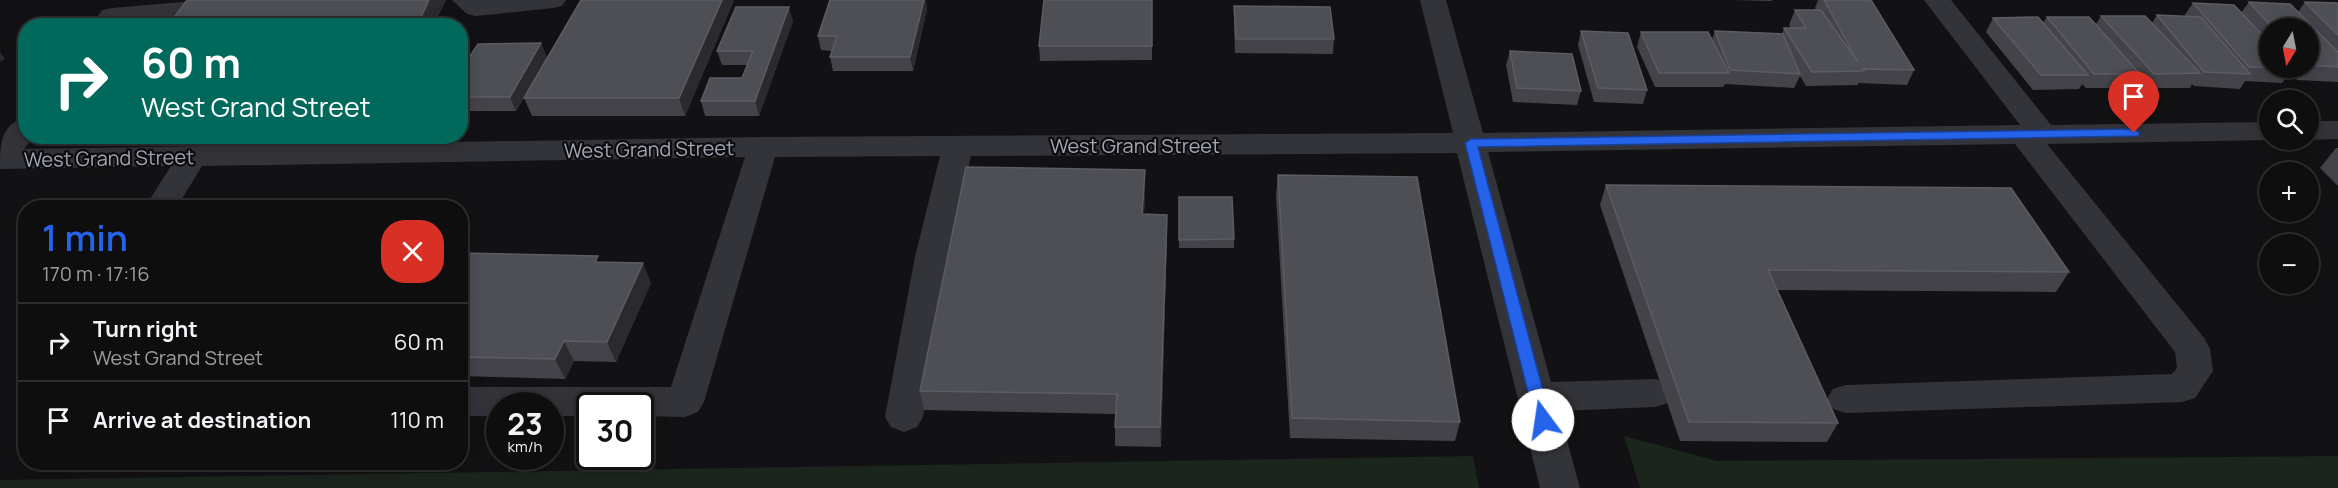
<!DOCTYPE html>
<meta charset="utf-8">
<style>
body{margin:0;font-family:Manrope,sans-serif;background:#1c1c1d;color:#f1f3f6;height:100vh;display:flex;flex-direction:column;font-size:22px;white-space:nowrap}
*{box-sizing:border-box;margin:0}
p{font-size:20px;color:#9b9c9e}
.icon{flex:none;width:33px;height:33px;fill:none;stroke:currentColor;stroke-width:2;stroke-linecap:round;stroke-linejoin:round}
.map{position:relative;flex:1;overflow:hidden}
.side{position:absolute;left:18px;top:200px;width:450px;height:270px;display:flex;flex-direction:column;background:#0e0e0f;border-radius:24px;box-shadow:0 3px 15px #0003,0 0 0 2px #2e2e2f}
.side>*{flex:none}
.hud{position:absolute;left:18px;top:18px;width:450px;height:126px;border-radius:24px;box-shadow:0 3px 15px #0003,0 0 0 2px #2e2e2f;background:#00695c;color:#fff;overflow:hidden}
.needle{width:39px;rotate:190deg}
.controls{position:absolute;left:2259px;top:18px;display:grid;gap:12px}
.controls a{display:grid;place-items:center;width:60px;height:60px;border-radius:50%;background:#0e0e0f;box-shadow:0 3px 15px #0003,0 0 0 2px #2e2e2f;font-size:30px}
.speed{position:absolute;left:486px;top:392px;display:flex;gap:12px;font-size:30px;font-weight:700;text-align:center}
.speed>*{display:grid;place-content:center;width:78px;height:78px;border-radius:50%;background:#0e0e0f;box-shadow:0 3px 15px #0003,0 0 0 2px #2e2e2f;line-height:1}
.speed small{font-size:15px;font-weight:400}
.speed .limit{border:3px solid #111;border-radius:9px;background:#fff;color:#111}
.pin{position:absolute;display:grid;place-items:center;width:51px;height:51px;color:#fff;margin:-62px -26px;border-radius:50% 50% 50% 0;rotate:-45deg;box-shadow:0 0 6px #0007}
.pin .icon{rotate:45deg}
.me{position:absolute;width:66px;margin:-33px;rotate:346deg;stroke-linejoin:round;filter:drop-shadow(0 0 4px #0008)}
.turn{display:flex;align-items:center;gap:21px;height:126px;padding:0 24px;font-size:27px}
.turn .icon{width:78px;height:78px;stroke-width:2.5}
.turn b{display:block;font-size:42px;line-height:51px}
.round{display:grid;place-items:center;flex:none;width:63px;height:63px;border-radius:24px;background:#1c1c1d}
.headline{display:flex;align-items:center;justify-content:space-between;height:102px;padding:0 24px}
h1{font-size:36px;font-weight:600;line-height:45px;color:#2563eb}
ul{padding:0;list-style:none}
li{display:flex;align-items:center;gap:18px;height:78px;padding:0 24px;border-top:2px solid #2e2e2f}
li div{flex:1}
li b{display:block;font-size:22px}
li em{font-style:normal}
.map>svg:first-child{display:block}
.green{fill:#1c241e}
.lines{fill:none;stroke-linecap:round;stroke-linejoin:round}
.minor{fill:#333439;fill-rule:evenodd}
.wall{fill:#434349;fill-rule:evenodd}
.shaded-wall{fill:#2b2b2f}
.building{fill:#4e4e55;stroke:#5b5c64;stroke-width:1.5}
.route{fill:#2563eb;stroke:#184099;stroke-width:1.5}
.labels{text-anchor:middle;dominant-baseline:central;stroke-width:4.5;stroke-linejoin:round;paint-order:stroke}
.street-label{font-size:20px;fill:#a3a7b5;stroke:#0d0d0f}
</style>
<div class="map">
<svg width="2338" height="488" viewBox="0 0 2338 488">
<rect width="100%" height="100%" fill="#121214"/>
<g class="green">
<path d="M1624,436L1717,461L2338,456V488H1640Z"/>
<path d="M1473,456L1479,488H0V480Z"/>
</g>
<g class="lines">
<g class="minor">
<path d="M206,0H314L310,6L301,8L112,24L102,22L98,16L102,10L112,8Z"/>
<path d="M452,0H566L562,6L553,8L476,16L467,14Z"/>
<path d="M1420,0H1446L1483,133L2020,125L1924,0H1951L2051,125L2270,122V140H2274H2270L2047,144L2205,339L2210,349L2213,371L2195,398L2182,402L1846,413L1833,409L1827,399L1833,389L1846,385L2172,374L2177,368L2175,352L2015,144L1488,152L1551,382L1655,379L1668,383L1673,393L1668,403L1655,407L1559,411L1580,488H1540L1457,153L971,156L949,257L923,417L917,427L904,432L891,427L885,417L915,257L940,156L775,157L704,402L698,412L685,417L640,416V405H590V416H550V405H500V416H460V387H671L745,157L202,166L177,207H145L171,166L0,169C0,146 0,124 26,117V136H34L24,149L763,137L1453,133Z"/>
<path d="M2308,121H2338V139L2308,140H2304H2308Z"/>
</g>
</g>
<g class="wall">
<path d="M446,0L433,26H168Z"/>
<path d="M734,0L685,116H532L524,98Z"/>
<path d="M1152,0V60L1040,61L1039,46Z"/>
<path d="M1734,0H1772L1771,1Z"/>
<path d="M1818,0H1871L1914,70L1907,85L1858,83V85L1806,86L1800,76L1794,88L1725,84L1723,87H1655L1637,47L1641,32L1712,40L1715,31L1782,34L1784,28H1791L1789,25L1795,10H1816L1815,8Z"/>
<path d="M2249,2L2298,12L2305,2L2338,3V82L2297,80L2290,72L2282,83L2245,81L2240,89L2194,86L2192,84L2190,88H2144L2136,79L2130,88H2086L2082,84L2079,89L2033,90L1986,32L1993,18L2043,23L2047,17L2096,24L2101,16L2152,23L2157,15L2184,16L2193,3L2241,13ZM2270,28H2308V68H2270Z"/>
<path d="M1234,6L1334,39L1333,54L1235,53L1234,20Z"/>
<path d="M927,9L913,71H833L830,57L832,51L821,50L818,36Z"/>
<path d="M793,21L759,116H705L701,101L742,78L747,65H722L717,51Z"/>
<path d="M1581,31L1647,90L1643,104L1594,102L1578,45Z"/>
<path d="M541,43L547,58L516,111H460V71Z"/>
<path d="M1510,51L1581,91L1577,105L1513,102L1506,65Z"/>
<path d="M2336,148H2338V186L2320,168Z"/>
<path d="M1278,175L1460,422L1455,441L1290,438L1276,195Z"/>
<path d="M1606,185L2069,272L2056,292L1777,290L1838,423L1827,442L1680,441L1600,205Z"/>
<path d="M1145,190L1144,214L1167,234L1161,447L1115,446V414L924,410L920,391Z"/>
<path d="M1179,197L1234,239V248H1179Z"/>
<path d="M460,253L601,262L651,283L616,362L574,361L565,379L460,376Z"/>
</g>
<g class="shaded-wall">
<path d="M429,0H446L433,26H425L421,17Z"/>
<path d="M722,0H734L685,116L679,98Z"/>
<path d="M924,0H926L927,9L913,71L910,57Z"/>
<path d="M789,7L793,21L759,116L755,101Z"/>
<path d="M541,43L547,58L516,111L510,97Z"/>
<path d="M0,52L5,59L0,62Z"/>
<path d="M1145,170V190L1143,234L1142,214Z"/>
<path d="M1167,215V234L1161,447L1160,427Z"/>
<path d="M643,263L651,283L616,362L607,342Z"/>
<path d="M564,341L574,361L565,379L555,359Z"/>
</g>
<g class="building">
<path d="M187,0H429L421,17L281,26H168Z"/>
<path d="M581,0H722L679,98H524Z"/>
<path d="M830,0H924L910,57H830L837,36H818Z"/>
<path d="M1044,0H1152V46H1039Z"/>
<path d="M1824,0H1871L1914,70L1863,69L1864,71L1812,72L1784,28H1806L1795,10H1821L1858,62Z"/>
<path d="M2249,2L2290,4L2338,52V67L2308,65V28H2273Z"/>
<path d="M2305,2L2338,3V35Z"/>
<path d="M2193,3L2234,5L2270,43V67H2249Z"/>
<path d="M1234,6L1330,7L1334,39H1236Z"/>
<path d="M736,7H789L755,101H701L710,78H742L753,51H717Z"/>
<path d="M2157,15L2201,17L2250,74L2204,72Z"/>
<path d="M2101,16H2145L2200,73L2154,74Z"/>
<path d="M2038,17L2088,75H2041L1993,18Z"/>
<path d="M2047,17H2089L2140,74H2094Z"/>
<path d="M1581,31L1628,33L1647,90L1598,88Z"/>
<path d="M1715,31L1783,34L1800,74L1730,70Z"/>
<path d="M1641,32H1708L1729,73H1659Z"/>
<path d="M541,43L510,97H460V71L478,44Z"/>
<path d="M1510,51L1572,54L1581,91L1517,88Z"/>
<path d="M966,167L1145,170L1142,214L1167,215L1160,427H1115L1117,394L920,391Z"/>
<path d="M1278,175L1417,177L1460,422L1292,418Z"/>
<path d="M1606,185L2011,188L2069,272L1768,270L1838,423L1689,422Z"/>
<path d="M1179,197H1232L1234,239L1179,240Z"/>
<path d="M460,253L598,256L595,262L643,263L607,342L564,341L555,359L460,357Z"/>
</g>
<path class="route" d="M2134,129L2140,133L2138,136L1478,147L1551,420L1549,424L1543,426L1538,424L1535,420L1465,143L1471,139Z"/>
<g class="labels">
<g class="street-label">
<text x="1135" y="145">West Grand Street</text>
<text transform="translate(649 149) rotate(-1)">West Grand Street</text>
<text transform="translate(109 158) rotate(-1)">West Grand Street</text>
</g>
</g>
</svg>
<div class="controls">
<a><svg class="needle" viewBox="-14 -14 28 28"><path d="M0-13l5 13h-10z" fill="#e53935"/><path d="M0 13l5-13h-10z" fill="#9b9c9e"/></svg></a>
<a><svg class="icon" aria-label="search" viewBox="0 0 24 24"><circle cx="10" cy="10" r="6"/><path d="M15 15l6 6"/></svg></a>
<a>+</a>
<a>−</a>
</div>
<div class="speed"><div>23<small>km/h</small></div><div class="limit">30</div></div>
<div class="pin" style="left:2134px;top:133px;background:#d93025"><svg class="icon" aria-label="arrive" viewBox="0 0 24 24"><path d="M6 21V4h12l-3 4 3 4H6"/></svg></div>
<svg class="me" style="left:1543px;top:420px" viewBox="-20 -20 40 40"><circle r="19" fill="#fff"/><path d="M0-13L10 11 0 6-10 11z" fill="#2563eb"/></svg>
<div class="hud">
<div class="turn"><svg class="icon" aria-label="right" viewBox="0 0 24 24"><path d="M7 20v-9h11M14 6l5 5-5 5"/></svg><div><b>60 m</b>West Grand Street</div></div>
</div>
<section class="side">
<div class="headline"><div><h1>1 min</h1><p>170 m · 17:16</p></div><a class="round" style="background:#d93025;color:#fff"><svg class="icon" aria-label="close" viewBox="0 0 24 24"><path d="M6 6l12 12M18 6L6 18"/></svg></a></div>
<ul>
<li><svg class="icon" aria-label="right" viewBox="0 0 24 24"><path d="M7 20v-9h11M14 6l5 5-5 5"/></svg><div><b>Turn right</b><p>West Grand Street</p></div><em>60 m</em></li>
<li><svg class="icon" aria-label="arrive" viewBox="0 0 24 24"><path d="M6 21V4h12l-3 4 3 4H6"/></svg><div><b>Arrive at destination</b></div><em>110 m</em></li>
</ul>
</section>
</div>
